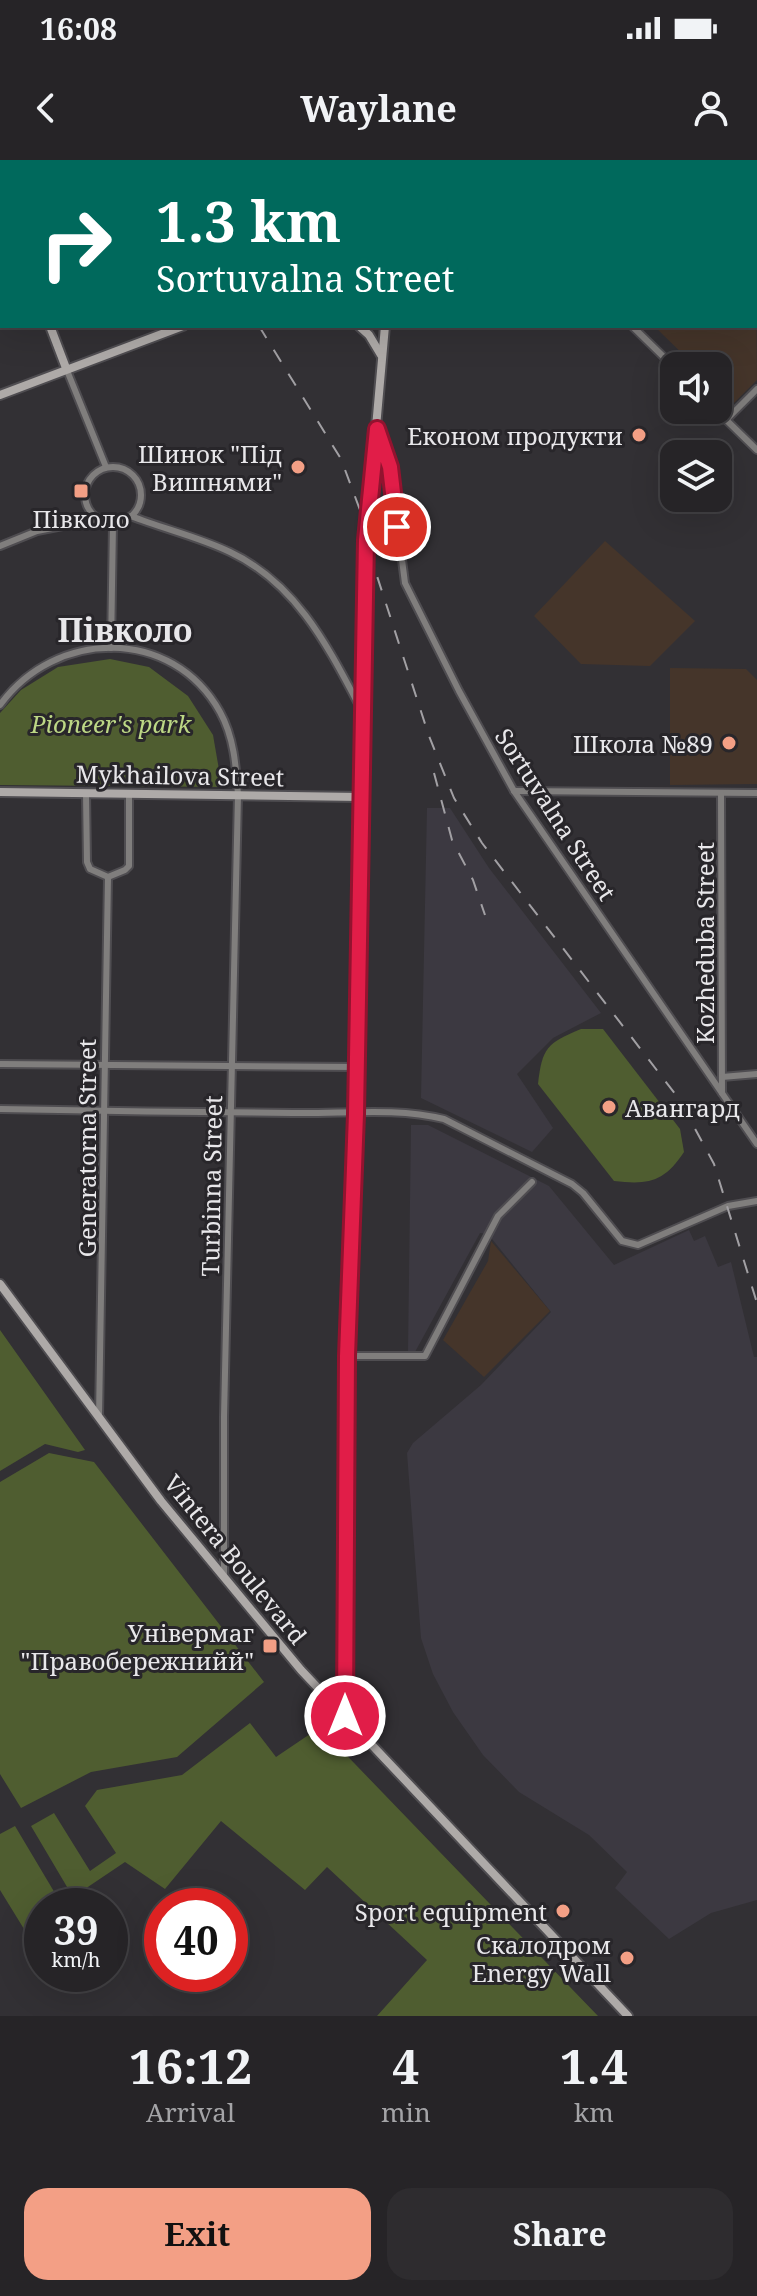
<!DOCTYPE html>
<meta charset="utf-8">
<style>
body{margin:0;font-family:"Noto Serif",serif;background:#2e2c2f;color:#f1f3f6;height:100vh;display:flex;flex-direction:column;font-size:30px;white-space:nowrap}
*{box-sizing:border-box;margin:0}
p{font-size:26px;color:#a4a4a7}
.icon{flex:none;width:44px;height:44px;fill:none;stroke:currentColor;stroke-width:2;stroke-linecap:round;stroke-linejoin:round}
.map{position:relative;height:1856px;overflow:hidden}
.drawer{display:flex;flex-direction:column;background:#262427;flex:1}
.drawer>*{flex:none}
.top-card{position:absolute;left:0px;top:0px;width:758px;height:168px;box-shadow:0 8px 32px #0002,0 0 0 2px #424144;background:#00695c;color:#fff;overflow:hidden}
.tools{position:absolute;left:660px;top:192px;display:grid;gap:16px}
.tools a{display:grid;place-items:center;width:72px;height:72px;border-radius:16px;background:#262427;box-shadow:0 8px 32px #0002,0 0 0 2px #424144;font-size:40px}
.speed{position:absolute;left:24px;top:1728px;display:flex;gap:16px;font-size:40px;font-weight:700;text-align:center}
.speed>*{display:grid;place-content:center;width:104px;height:104px;border-radius:50%;background:#262427;box-shadow:0 8px 32px #0002,0 0 0 2px #424144;line-height:1}
.speed small{font-size:20px;font-weight:400}
.speed .limit{border:12px solid #d22;background:#fff;color:#111}
.pin{position:absolute;display:grid;place-items:center;width:68px;height:68px;color:#fff;margin:-34px;border:4px solid #fff;border-radius:50%;box-shadow:0 2px 8px #0007}
.me{position:absolute;width:88px;margin:-44px;rotate:0deg;stroke-linejoin:round;filter:drop-shadow(0 0 6px #0008)}
.turn{display:flex;align-items:center;gap:28px;height:168px;padding:0 24px;font-size:36px}
.turn .icon{width:104px;height:104px;stroke-width:2.5}
.turn b{display:block;font-size:56px;line-height:68px}
.eta{display:flex;justify-content:space-evenly;align-items:center;height:136px;text-align:center}
.eta b{font-size:48px;font-weight:700;line-height:56px}
.primary-button{display:flex;gap:16px;margin-top:auto;padding:16px 24px}
.primary-button a{flex:1;height:92px;border-radius:24px;background:#f39f85;color:#111;font-size:32px;font-weight:700;line-height:92px;text-align:center}
.primary-button a+a{background:#2e2c2f;color:#f1f3f6}
.status{display:flex;justify-content:space-between;align-items:center;height:56px;padding:0 40px;background:#262427;direction:ltr}
.status svg{height:22px;fill:currentColor}
header{display:flex;justify-content:space-between;align-items:center;height:104px;padding:0 24px;background:#262427;font-size:36px;font-weight:700}
.map>svg:first-child{display:block}
.built{fill:#3c3941}
.education{fill:#45352a}
.green{fill:#4f5d30}
.lines{fill:none;stroke-linecap:round;stroke-linejoin:round}
.street-casing{stroke:#4f4d51;stroke-width:10}
.secondary-casing{stroke:#4f4d51;stroke-width:12}
.street{stroke:#807e7d;stroke-width:6}
.secondary{stroke:#aeaaa8;stroke-width:8}
.rail{stroke:#a2a0a4;stroke-width:2;stroke-dasharray:14 14;stroke-linecap:butt}
.route-casing{stroke:#92132f;stroke-width:20}
.route{stroke:#e11d48;stroke-width:14}
.poi-dot{fill:#f39f85;stroke:#28262a;stroke-width:3}
.labels{text-anchor:middle;dominant-baseline:central;stroke-width:6;stroke-linejoin:round;paint-order:stroke}
.poi-label{font-size:24px;fill:#e8e7ea;stroke:#28262a;text-anchor:end}
.park-label{font-size:24px;font-style:italic;fill:#bcd785;stroke:#28262a}
.street-label{font-size:24px;fill:#e8e7ea;stroke:#28262a}
.district-label{font-size:32px;font-weight:bold;fill:#e8e7ea;stroke:#28262a}
</style>
<div class="status"><b>16:08</b><svg viewBox="0 0 49 12"><path d="M0 12V9h3v3zM5 12V6h3v6zM10 12V3h3v9zM15 12V0h3v12zM26 1h20v11H26zM47 4h2v5h-2z"/></svg></div>
<header><svg class="icon" aria-label="back" viewBox="0 0 24 24"><path d="M15 5l-7 7 7 7"/></svg>Waylane<svg class="icon" aria-label="person" viewBox="0 0 24 24"><circle cx="12" cy="8" r="4"/><path d="M4 21q1-7 8-7t8 7"/></svg></header>
<div class="map">
<svg width="757" height="1856" viewBox="0 0 757 1856">
<rect width="100%" height="100%" fill="#323034"/>
<g class="built">
<path d="M427,648H450L489,708L601,853L553,878L517,914L553,968L532,992L421,938Z"/>
<path d="M411,965H428L549,1026L614,1105L689,1070L694,1081L705,1076L718,1107L731,1102L754,1197H757V1740L711,1753L669,1779L615,1728L627,1712L589,1675L519,1632L483,1595L453,1552L433,1514L421,1478L407,1293L413,1283L481,1225L551,1152L488,1074L480,1073L415,1192H408Z"/>
</g>
<g class="education">
<path d="M756,60L757,220L733,244L718,229V206H695L654,166H756Z"/>
<path d="M605,381L695,461L650,506L581,504L534,456Z"/>
<path d="M670,508L746,509L757,520V624L670,625Z"/>
<path d="M491,1081L550,1151L484,1217L443,1180L488,1101Z"/>
</g>
<g class="green">
<path d="M110,499L149,507L188,536L213,575L222,627L0,625V553L21,530L58,507Z"/>
<path d="M581,869H603L680,969L684,992C664,1022 649,1025 614,1021L538,924C542,888 547,883 581,869Z"/>
<path d="M0,1170L85,1290L78,1292L45,1284L0,1311Z"/>
<path d="M49,1293L94,1302L264,1522L177,1597L91,1612L21,1648L0,1614V1322Z"/>
<path d="M250,1563L276,1597L310,1574L329,1577L598,1856H377L427,1800L327,1707L305,1730L221,1661L165,1729L125,1702L73,1737L31,1666L54,1653L90,1711L116,1693L85,1646L97,1630L182,1615Z"/>
<path d="M15,1666L62,1745L42,1746V1757L24,1769L0,1730V1674Z"/>
</g>
<g class="lines">
<g class="street-casing">
<g id="street">
<path d="M463,0L465,2"/>
<path d="M0,96L2,95"/>
<path d="M632,166L674,207"/>
<path d="M66,208L106,307"/>
<path d="M716,250L757,290"/>
<path d="M726,260L757,229"/>
<path d="M377,269L390,307L405,423L459,531L514,631L757,984"/>
<circle cx="113" cy="335" r="28"/>
<path d="M131,356C164,369 199,377 230,392C298,424 329,489 362,551"/>
<path d="M0,386L37,371L98,359"/>
<path d="M111,488L113,364"/>
<path d="M0,545C55,469 172,466 220,552C234,577 236,606 238,635L224,1257V1418"/>
<path d="M514,631L757,633"/>
<path d="M86,633L87,702L90,709L108,717L125,710L129,706V635"/>
<path d="M721,633L722,933"/>
<path d="M0,904L357,907"/>
<path d="M722,917L757,914"/>
<path d="M0,949C98,951 195,952 293,953C343,954 395,947 444,959L572,1024L583,1033L622,1081L638,1085L728,1046L757,1041"/>
<path d="M347,1196H425L498,1056L532,1022"/>
<path d="M99,1257L108,717"/>
</g>
</g>
<g class="secondary-casing">
<g id="secondary">
<path d="M393,2L395,0"/>
<path d="M0,36L2,41"/>
<path d="M50,166L66,208"/>
<path d="M359,166L369,175L381,195"/>
<path d="M0,235L183,166"/>
<path d="M0,632L360,637"/>
<path d="M0,1124L161,1341L301,1510L628,1856"/>
<path d="M345,1556L347,1196L356,954L366,380L385,166"/>
</g>
</g>
<use href="#street" class="street"/>
<use href="#secondary" class="secondary"/>
<g class="rail">
<path d="M180,0L181,2"/>
<path d="M259,166L341,299L360,350L376,413L429,576L454,638L482,683L679,939L714,1004L757,1143"/>
<path d="M434,613L452,680L473,720L485,755"/>
</g>
</g>
<g class="lines">
<g class="route-casing">
<path id="route" d="M345,1556L347,1196L356,954L366,380L377,269L390,307L397,367"/>
</g>
<use href="#route" class="route"/>
</g>
<g class="poi-dot">
<circle cx="639" cy="275" r="8"/>
<circle cx="298" cy="307" r="8"/>
<rect x="73" y="323" width="16" height="16" rx="4"/>
<circle cx="729" cy="583" r="8"/>
<circle cx="609" cy="947" r="8"/>
<rect x="262" y="1478" width="16" height="16" rx="4"/>
<circle cx="563" cy="1751" r="8"/>
<circle cx="627" cy="1798" r="8"/>
</g>
<g class="labels">
<g class="poi-label">
<text x="623" y="275">Економ продукти</text>
<text x="282" y="293">Шинок "Під<tspan x="282" dy="28">Вишнями"</tspan></text>
<text x="81" y="358" text-anchor="middle">Півколо</text>
<text x="713" y="583">Школа №89</text>
<text x="625" y="947" text-anchor="start">Авангард</text>
<text x="254" y="1472">Універмаг<tspan x="254" dy="28">"Правобережнийй"</tspan></text>
<text x="547" y="1751">Sport equipment</text>
<text x="611" y="1784">Скалодром<tspan x="611" dy="28">Energy Wall</tspan></text>
</g>
<g class="park-label">
<text x="111" y="563">Pioneer's park</text>
</g>
<g class="street-label">
<text transform="translate(180 615) rotate(1)">Mykhailova Street</text>
<text transform="translate(556 654) rotate(57)">Sortuvalna Street</text>
<text transform="translate(704 783) rotate(-90)">Kozheduba Street</text>
<text transform="translate(86 988) rotate(-90)">Generatorna Street</text>
<text transform="translate(211 1026) rotate(-89)">Turbinna Street</text>
<text transform="translate(236 1399) rotate(51)">Vintera Boulevard</text>
</g>
<g class="district-label">
<text x="125" y="469">Півколо</text>
</g>
</g>
</svg>
<div class="tools">
<a><svg class="icon" aria-label="sound" viewBox="0 0 24 24"><path d="M4 9h4l5-4v14l-5-4H4zM17 9q2 3 0 6"/></svg></a>
<a><svg class="icon" aria-label="layers" viewBox="0 0 24 24"><path d="M12 4l9 5-9 5-9-5zM3 14l9 5 9-5"/></svg></a>
</div>
<div class="speed"><div>39<small>km/h</small></div><div class="limit">40</div></div>
<div class="pin" style="left:397px;top:367px;background:#d93025"><svg class="icon" aria-label="arrive" viewBox="0 0 24 24"><path d="M6 21V4h12l-3 4 3 4H6"/></svg></div>
<svg class="me" style="left:345px;top:1556px" viewBox="-20 -20 40 40"><circle r="17" fill="#e11d48" stroke="#fff" stroke-width="3"/><path d="M0-11L8 9 0 5-8 9z" fill="#fff"/></svg>
<div class="top-card">
<div class="turn"><svg class="icon" aria-label="right" viewBox="0 0 24 24"><path d="M7 20v-9h11M14 6l5 5-5 5"/></svg><div><b>1.3 km</b>Sortuvalna Street</div></div>
</div>
</div>
<section class="drawer">
<div class="eta">
<div><b>16:12</b><p>Arrival</p></div>
<div><b>4</b><p>min</p></div>
<div><b>1.4</b><p>km</p></div>
</div>
<div class="primary-button"><a>Exit</a><a>Share</a></div>
</section>
